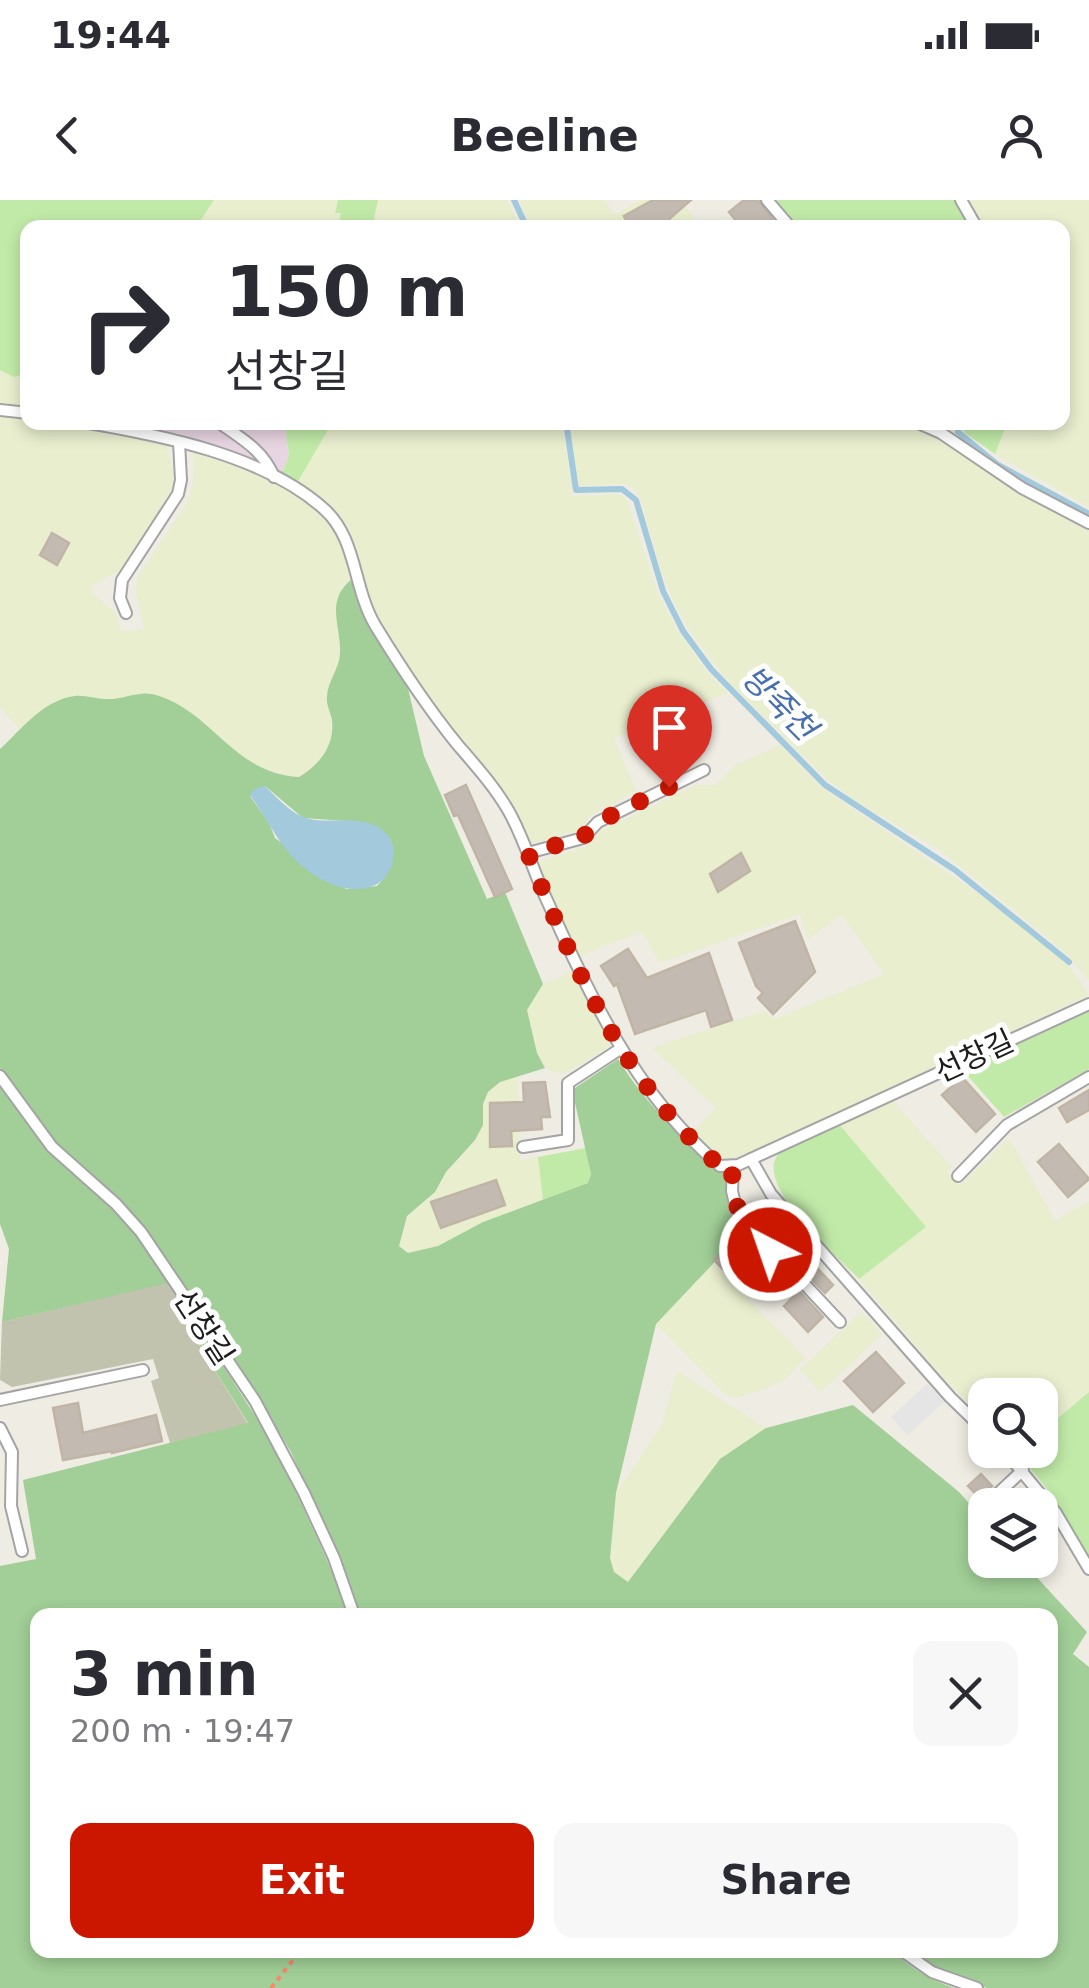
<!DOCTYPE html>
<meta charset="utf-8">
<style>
body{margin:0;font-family:"DejaVu Sans","Noto Sans KR",sans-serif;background:#f7f7f7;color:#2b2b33;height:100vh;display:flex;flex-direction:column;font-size:38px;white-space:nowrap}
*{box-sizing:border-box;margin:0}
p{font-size:32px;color:#7c7c81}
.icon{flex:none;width:55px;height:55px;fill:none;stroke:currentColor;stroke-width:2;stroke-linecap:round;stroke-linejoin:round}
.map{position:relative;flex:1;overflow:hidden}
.sheet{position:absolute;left:30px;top:1408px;width:1028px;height:350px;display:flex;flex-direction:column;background:#fff;border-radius:20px;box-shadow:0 5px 15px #0003}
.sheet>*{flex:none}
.guide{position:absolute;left:20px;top:20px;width:1050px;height:210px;border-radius:20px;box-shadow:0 5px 15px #0003;background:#fff;color:#2b2b33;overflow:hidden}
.fabs{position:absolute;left:968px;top:1178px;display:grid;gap:20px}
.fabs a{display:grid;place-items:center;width:90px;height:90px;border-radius:20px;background:#fff;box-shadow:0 5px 15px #0003;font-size:50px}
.pin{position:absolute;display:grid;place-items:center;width:85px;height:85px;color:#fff;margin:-102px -42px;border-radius:50% 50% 50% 0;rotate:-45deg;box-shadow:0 0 10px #0007}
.pin .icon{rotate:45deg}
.me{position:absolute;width:110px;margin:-55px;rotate:319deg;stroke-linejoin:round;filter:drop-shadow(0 0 8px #0008)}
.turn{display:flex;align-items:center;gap:35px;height:210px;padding:0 40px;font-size:45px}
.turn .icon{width:130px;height:130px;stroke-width:2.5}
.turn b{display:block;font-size:70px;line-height:85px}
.round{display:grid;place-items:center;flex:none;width:105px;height:105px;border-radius:20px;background:#f7f7f7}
.summary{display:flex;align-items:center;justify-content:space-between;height:170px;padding:0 40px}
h1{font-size:60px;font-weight:700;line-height:75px}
.button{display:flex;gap:20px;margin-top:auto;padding:20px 40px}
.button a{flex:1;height:115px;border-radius:20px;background:#cb1700;color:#fff;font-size:40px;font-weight:700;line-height:115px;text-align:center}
.button a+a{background:#f7f7f7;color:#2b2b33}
.status{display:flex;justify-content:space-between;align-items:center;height:70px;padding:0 50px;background:#fff;direction:ltr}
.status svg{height:28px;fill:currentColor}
header{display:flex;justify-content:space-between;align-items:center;height:130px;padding:0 40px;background:#fff;font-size:45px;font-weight:700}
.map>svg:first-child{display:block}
.industrial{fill:#e8d5e2}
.construction{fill:#c1c3af}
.farmland{fill:#e8eece}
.grass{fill:#c1eaa8}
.forest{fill:#a1cf97;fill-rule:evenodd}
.parking{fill:#e5e5e5}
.water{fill:#a3c9dd}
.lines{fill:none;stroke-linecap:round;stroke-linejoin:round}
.stream{stroke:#a3c9dd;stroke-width:6}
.building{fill:#c3bbb2;stroke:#c0b4a5;stroke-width:2.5}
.service-casing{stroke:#a4a4a4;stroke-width:14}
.path{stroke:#fb8868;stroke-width:4;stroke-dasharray:5 5;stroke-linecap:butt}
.service{stroke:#fff;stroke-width:10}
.route{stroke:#cb1700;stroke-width:18;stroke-dasharray:0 32.4}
.labels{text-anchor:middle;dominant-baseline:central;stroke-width:10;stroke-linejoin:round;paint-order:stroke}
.street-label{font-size:30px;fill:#1d1d1d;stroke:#fff}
.water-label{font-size:32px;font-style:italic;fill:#4970ae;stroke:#fff}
</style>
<div class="status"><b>19:44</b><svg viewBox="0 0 49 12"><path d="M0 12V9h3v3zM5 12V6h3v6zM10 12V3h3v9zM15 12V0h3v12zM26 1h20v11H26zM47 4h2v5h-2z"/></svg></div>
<header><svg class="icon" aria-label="back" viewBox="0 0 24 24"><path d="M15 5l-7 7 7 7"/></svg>Beeline<svg class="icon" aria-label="person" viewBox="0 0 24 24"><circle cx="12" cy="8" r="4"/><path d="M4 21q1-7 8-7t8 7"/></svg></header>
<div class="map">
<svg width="1089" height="1788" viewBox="0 0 1089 1788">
<rect width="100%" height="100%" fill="#efece3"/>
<path class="industrial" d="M125,223H277L285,228L289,256L282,274L184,235Z"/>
<path class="construction" d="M168,1082L201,1148L248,1224L170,1243L151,1181L159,1178L153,1159L12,1187L0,1180L2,1122Z"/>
<g class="farmland">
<path d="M214,0H338L335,12L341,13L338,27L196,28Z"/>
<path d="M378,0H507L520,27L372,28Z"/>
<path d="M519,0H604L615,15L640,0H679L703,27H532Z"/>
<path d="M968,0H1089V307L995,254L1007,223L1062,222V28L983,27Z"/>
<path d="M0,170L14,177L27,173V208L0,205Z"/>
<path d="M0,216L27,219L28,222L69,225L167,245L173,272L172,289L119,371L92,385V393L115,412L121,432L144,429L136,392L137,378L187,303L193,283L194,253L246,269L283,288L312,305L332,323L341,340L351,380L341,388V455L327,497L332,520L331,541L316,567L299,577L261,570L150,493L108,500L76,496L52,503L20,530L0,507Z"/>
<path d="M332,223H562L573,296L619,294L626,298L658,394L680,434L707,472L728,493L614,538L636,591L590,616L580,630L529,644L488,569L440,513L374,414L343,321L330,305L297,283Z"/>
<path d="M568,223H903L949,245L1043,305L1089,328V781L1067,754L940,650L857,602L828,580L726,479L690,432L676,407L662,373L640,297L634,289L626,284L577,286Z"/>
<path d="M780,545L821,587L989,701L1068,764L1089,795L743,957L724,959L693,932L716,908L652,848L765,811L775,819L884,774L842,715L808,739L800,714L660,763L641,731L579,757L537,662L587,646L601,631L695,585H715L736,565Z"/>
<path d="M575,770L610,846L568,872L556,873L545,868L537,853L527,810L543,784Z"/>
<path d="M518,875L520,960L538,957L543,1000L483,1022L438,1046L408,1053L399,1045L407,1016L435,992L446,972L475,940L483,925V904L488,892L500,882Z"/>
<path d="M891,899L952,967L947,971L960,986L1009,938L1055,1021L1089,1001V1192L1058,1218L1040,1225V1195H985V1219L946,1181L859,1079L925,1027L838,923Z"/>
<path d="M712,1062L805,1157L789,1176L770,1187L735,1198L724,1193L656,1124Z"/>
<path d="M861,1112L882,1134L821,1192L800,1170Z"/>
<path d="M677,1171L766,1228L720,1259L628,1382L614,1372L610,1358L616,1293L661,1226Z"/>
</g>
<g class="grass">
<path d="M0,0H214L196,27L28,28L27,173L14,177L0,170Z"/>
<path d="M338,0H378L372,27H338L341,13H335Z"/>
<path d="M776,0H954L969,27H799Z"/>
<path d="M297,223H332L297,283L282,274L289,255L285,228Z"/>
<path d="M961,223H1007L995,254L965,233Z"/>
<path d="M1089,810V869L1004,917L960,867Z"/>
<path d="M838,923L926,1027L859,1079C838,1057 756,987 777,956C788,939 820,931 838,923Z"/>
<path d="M586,948L591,975L588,983L543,1000L538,957Z"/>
<path d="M1089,1192V1357L1048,1290L1015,1250H1040V1225L1058,1218Z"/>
</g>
<g class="forest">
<path d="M351,380L359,406L406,480L424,556L487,699L505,692L543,784L527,810L537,853L545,868L500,882L488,892L483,904V925L475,940L446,972L435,992L407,1016L399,1046L408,1053L438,1046L483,1022L588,983L591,974L573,894L575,888L618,859C644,902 682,938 719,972H725L730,1014L743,1032L656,1124L616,1293L610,1358L614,1372L628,1382L720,1259L766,1228L853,1205L959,1292L985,1321V1360H1021L1087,1432L1073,1454L1089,1467V1788H987L934,1768L908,1750H1050V1415H359L338,1357L291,1252L259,1199L168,1064L55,943L0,868V549C22,529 43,500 75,496C85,495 96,499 106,499C121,500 138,491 152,494C211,508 231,573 299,577C319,565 335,546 332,520C331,513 326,505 327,497C327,482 340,468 340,453C341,425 325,401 351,380ZM265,586L303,618L361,622L391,640C396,661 391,671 377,686L346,689L275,638L269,623L250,596Z"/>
<path d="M0,883L47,949L114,1008L139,1035L277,1250L336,1380L348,1415H38V1750H891C910,1767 930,1780 954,1788H0V1366L36,1359L23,1280L248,1223L201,1148L168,1083L2,1122L9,1049L0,1024Z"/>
</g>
<path class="parking" d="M927,1184L944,1202L908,1235L891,1217Z"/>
<path class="water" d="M265,586C275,596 288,610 301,616C325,628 369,609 389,637C395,646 395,657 391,667C381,694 348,693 325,681C284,660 275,630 250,595L254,589Z"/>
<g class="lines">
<g class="stream">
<path d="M514,0L527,28"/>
<path d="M566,222L576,290L622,289L636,300L663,391L683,431L711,469L825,585L955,670L1069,762"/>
<path d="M958,232L998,265L1089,314"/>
</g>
</g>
<g class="building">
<path d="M653,0H691L669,19L673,28H630L624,16Z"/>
<path d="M744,0H758L779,28H742L729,12Z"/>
<path d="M52,333L69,343L57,365L40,355Z"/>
<path d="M678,514L688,537L641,558L635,543L646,538L642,529Z"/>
<path d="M466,585L512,689L495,697L458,615L454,616L445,595Z"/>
<path d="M741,653L750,671L718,692L710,674Z"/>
<path d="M795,721L815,772L773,814L758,798L763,793L756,786L739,743Z"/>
<path d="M628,749L647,778L709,753L732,820L711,827L706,810L635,834L617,784L614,786L601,766Z"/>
<path d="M962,877L995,914L976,932L942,895Z"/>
<path d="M545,882L550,917H541L542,929L511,931L512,946L490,947V903L524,902L523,883Z"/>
<path d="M1089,890V910L1067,922L1059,908Z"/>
<path d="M1059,944L1089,979L1068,997L1038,962Z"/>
<path d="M496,980L505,1005L441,1028L431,1002Z"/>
<path d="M781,1030L833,1085L825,1093L773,1038Z"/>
<path d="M743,1032L775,1065L746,1093L714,1060Z"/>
<path d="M799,1091L823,1117L808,1132L784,1106Z"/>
<path d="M876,1152L904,1183L873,1212L844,1181Z"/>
<path d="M78,1203L83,1233L156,1215L162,1241L112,1253V1251L63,1260L53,1208Z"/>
<path d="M981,1274L992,1286L980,1298L968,1286Z"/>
</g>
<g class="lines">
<g class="service-casing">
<g id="service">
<path d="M767,0L791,28"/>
<path d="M961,0L977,28"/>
<path d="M0,210L28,213"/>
<path d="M83,222C160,235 264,255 324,309C357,338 353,388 375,425C400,466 427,507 457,544C475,565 494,586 508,610C522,634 530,661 541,687C587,790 632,891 720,966L738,965L1089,804"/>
<path d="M218,222C241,238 263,250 274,277"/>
<path d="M916,222L941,233L1022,288L1089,323"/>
<path d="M126,413L120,398L122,380L178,294L181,280L179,242"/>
<path d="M528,653L583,638L598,622L704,570"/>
<path d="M0,876L52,947L116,1004L141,1032L255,1201L304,1293L334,1358L354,1415"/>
<path d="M523,947L568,940V883L620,849"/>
<path d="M751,959L771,994L950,1197L985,1231"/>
<path d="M733,966L732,991L737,1012L840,1122"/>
<path d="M958,976L1007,925L1089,877"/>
<path d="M0,1200L143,1170"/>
<path d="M0,1228L12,1252L11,1306L22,1351"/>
<path d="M1004,1250L1056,1313L1089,1369"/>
<path d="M995,1305L991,1300L1023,1270"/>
<path d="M901,1750L932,1772L977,1788"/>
</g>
</g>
<path class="path" d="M271,1788L301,1750"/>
<use href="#service" class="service"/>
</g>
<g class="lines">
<path class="route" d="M669,587L598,622L582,638L528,653C573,767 625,884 720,966H733C728,1005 745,1023 770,1050"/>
</g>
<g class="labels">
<g class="street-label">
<text transform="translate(974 856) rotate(-25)">선창길</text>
<text transform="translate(204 1127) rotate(57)">선창길</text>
</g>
<g class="water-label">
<text transform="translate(779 503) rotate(45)">방죽천</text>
</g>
</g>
</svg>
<div class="fabs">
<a><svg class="icon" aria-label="search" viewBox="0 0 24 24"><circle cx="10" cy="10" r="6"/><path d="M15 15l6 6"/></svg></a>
<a><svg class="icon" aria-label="layers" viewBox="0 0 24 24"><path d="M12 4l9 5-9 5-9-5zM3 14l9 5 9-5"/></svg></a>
</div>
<div class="pin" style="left:669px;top:587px;background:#d93025"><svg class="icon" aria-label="arrive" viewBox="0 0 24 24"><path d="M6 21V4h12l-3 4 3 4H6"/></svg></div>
<svg class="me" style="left:770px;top:1050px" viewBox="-20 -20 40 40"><circle r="17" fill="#cb1700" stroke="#fff" stroke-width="3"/><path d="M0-11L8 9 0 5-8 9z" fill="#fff"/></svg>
<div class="guide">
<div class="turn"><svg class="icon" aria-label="right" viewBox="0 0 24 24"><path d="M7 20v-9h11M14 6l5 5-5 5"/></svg><div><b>150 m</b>선창길</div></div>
</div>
<section class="sheet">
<div class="summary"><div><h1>3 min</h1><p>200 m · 19:47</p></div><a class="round"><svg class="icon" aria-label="close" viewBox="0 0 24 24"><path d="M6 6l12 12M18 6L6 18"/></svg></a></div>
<div class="button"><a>Exit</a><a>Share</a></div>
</section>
</div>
